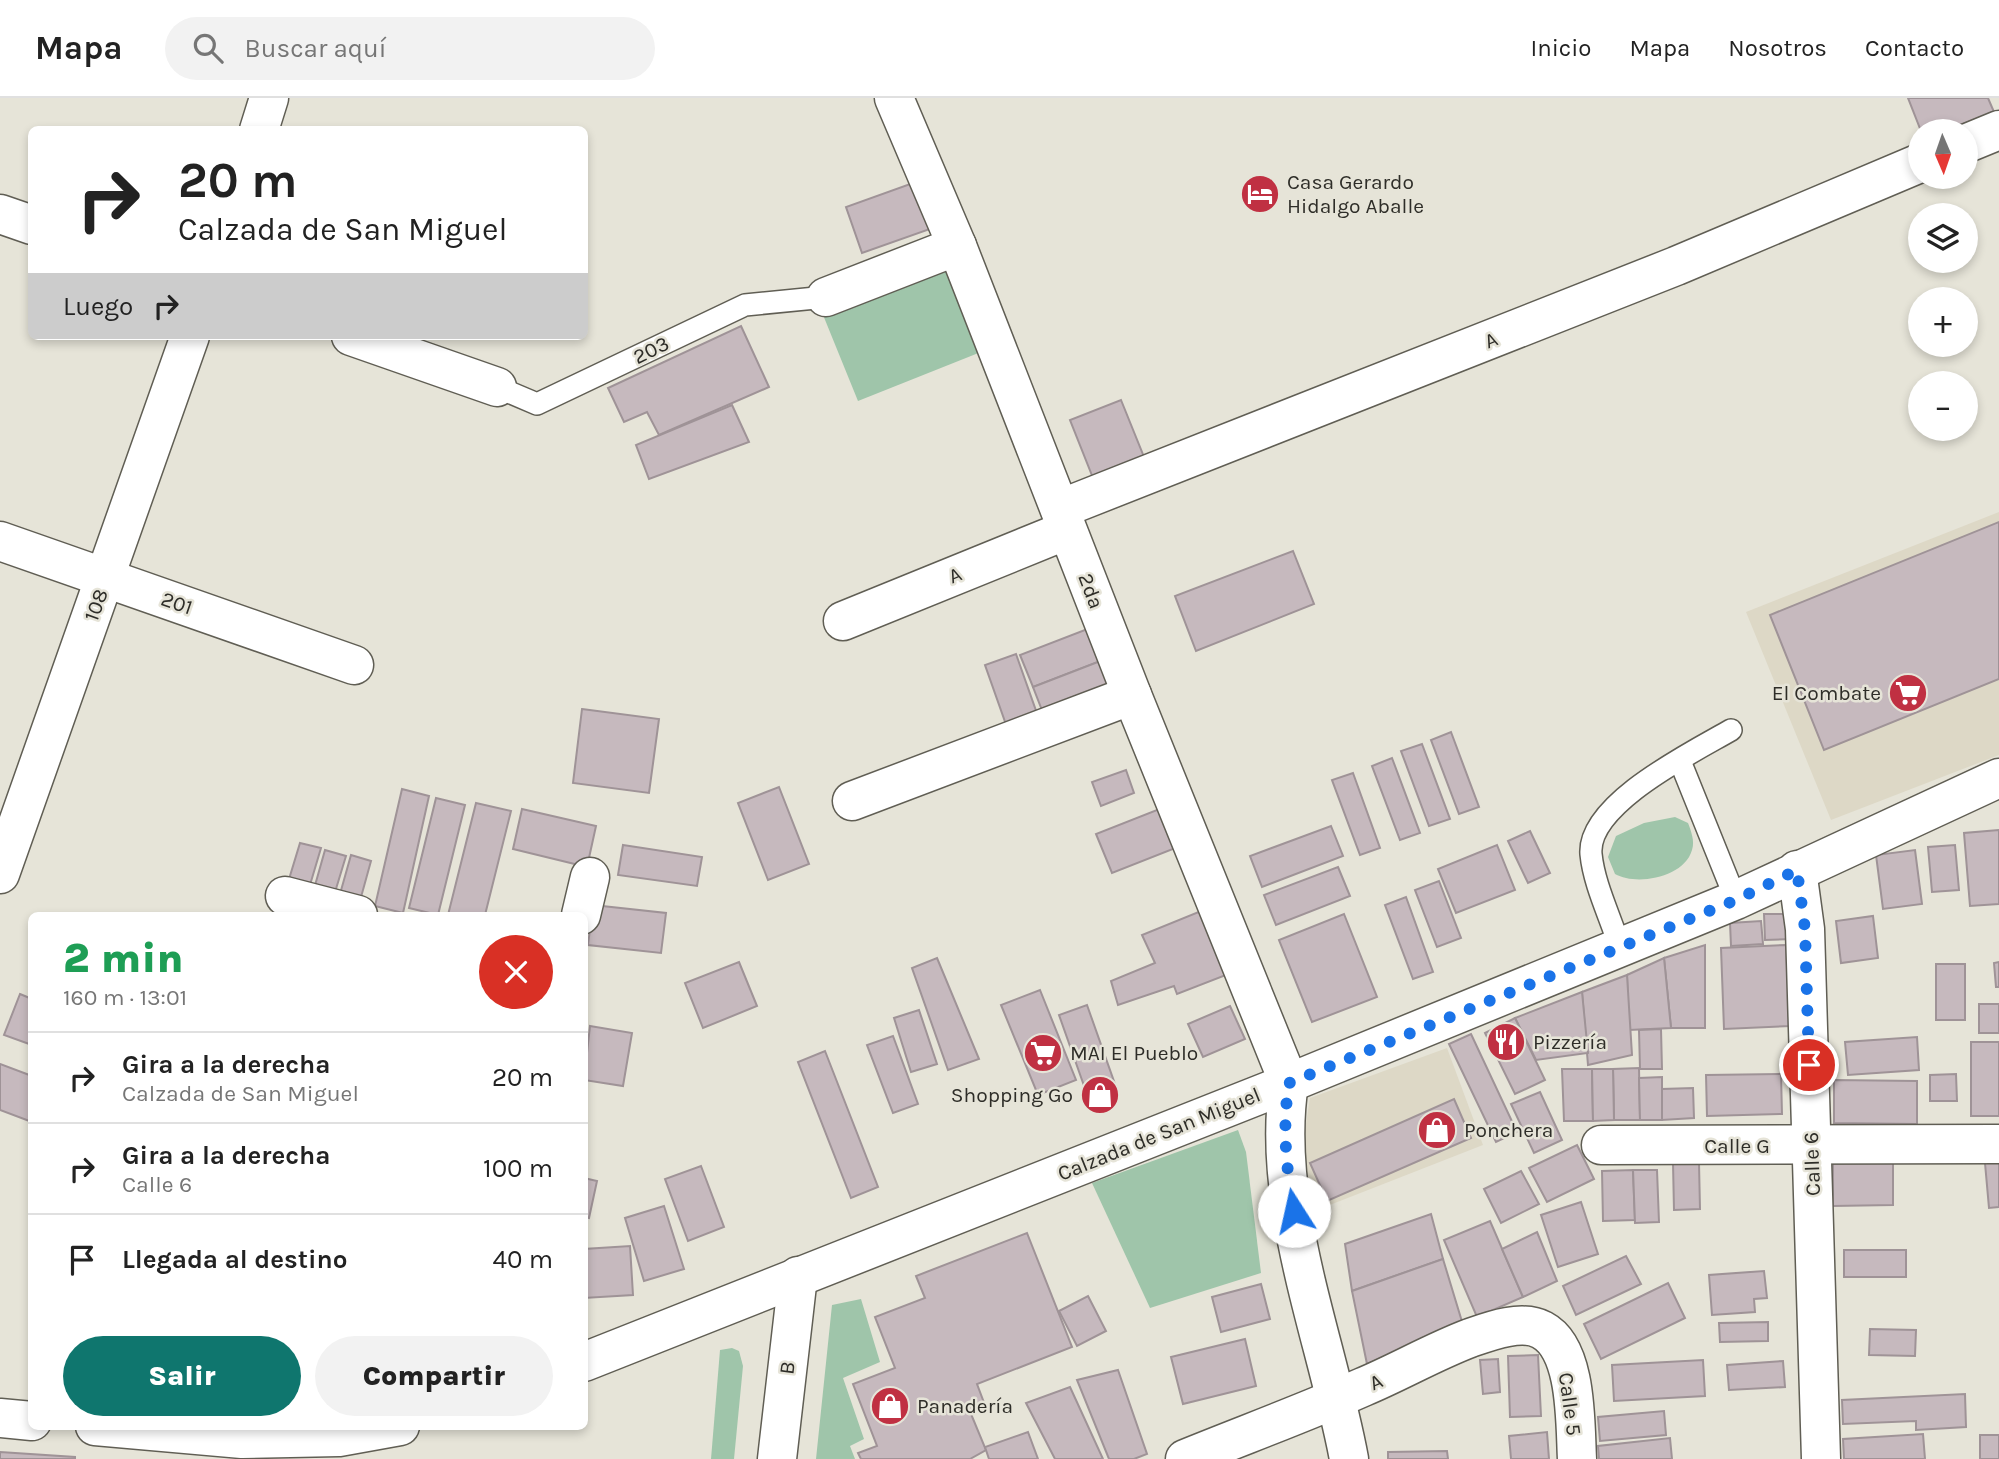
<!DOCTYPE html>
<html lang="es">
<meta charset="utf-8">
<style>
body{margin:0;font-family:Karla,sans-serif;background:#f2f2f2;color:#222;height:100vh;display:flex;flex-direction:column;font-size:26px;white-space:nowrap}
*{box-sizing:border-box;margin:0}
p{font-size:23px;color:#767676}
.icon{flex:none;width:38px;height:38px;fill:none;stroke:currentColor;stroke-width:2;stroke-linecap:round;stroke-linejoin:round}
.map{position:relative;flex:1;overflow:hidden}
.drawer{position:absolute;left:28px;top:814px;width:560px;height:518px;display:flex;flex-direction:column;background:#fff;border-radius:10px;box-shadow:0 4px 10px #0003}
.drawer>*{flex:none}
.top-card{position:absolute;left:28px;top:28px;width:560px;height:214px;border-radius:10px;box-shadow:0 4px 10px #0003;background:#fff;color:#222;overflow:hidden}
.needle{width:46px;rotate:178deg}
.buttons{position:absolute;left:1908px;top:21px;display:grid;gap:14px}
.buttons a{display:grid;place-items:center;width:70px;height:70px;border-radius:50%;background:#fff;box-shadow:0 4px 10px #0003;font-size:35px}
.pin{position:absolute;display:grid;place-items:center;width:60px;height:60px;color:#fff;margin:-30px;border:4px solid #fff;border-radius:50%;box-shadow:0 2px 7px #0007}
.me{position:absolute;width:77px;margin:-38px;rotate:350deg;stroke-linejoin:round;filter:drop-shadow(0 0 5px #0008)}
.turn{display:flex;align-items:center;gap:24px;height:147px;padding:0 35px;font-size:32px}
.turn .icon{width:91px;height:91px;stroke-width:2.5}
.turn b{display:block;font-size:49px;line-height:60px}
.then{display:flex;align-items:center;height:66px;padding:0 35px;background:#0003;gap:14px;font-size:26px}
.round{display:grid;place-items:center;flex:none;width:74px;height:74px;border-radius:37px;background:#f2f2f2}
.headline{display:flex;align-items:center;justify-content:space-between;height:119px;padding:0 35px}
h1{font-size:42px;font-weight:800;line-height:52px;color:#1e9e55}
.action{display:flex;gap:14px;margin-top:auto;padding:14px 35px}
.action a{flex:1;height:80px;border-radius:42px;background:#0f766e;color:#fff;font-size:28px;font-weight:800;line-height:80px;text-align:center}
.action a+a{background:#f2f2f2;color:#222}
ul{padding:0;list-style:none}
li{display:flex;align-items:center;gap:21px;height:91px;padding:0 35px;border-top:2px solid #e0e0e0}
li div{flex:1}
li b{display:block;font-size:26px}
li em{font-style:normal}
header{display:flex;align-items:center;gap:42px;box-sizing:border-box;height:98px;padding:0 35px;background:#fff;border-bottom:2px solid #e0e0e0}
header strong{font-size:33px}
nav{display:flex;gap:38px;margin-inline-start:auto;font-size:24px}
.search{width:490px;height:63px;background:#f2f2f2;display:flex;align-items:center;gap:18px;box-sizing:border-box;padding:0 24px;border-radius:38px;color:#767676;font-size:26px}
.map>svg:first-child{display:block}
.built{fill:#ddd8c6}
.green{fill:#9fc5aa}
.building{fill:#c6b9be;stroke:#9f9397;stroke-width:2}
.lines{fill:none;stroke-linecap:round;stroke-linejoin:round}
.lane-casing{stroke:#605e54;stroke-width:24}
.street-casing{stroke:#605e54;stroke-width:41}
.secondary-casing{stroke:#605e54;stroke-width:41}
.lane{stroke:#fff;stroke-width:21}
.street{stroke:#fff;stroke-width:38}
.secondary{stroke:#fff;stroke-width:38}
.route{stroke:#1a73e8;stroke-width:12;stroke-dasharray:0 21.6}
.labels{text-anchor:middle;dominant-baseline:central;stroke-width:5;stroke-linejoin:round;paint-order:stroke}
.poi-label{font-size:21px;fill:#2e2d28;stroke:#e6e4d8;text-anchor:start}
.street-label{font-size:21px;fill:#2e2d28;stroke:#e6e4d8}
</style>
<header>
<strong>Mapa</strong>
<div class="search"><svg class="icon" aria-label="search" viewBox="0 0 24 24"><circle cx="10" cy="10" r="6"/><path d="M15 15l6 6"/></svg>Buscar aquí</div>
<nav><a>Inicio</a><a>Mapa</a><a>Nosotros</a><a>Contacto</a></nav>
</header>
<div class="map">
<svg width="1999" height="1361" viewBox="0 0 1999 1361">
<rect width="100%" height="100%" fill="#e6e4d8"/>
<g class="built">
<path d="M1999,414V657L1831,722L1746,514Z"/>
<path d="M1447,950L1483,1047L1317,1112L1307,1087L1302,1051L1310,1000Z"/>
</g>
<g class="green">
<path d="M948,160L986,252L858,303L821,212Z"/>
<path d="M1675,719L1688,725C1691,733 1695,743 1692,752C1684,780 1636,788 1615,776L1608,759L1616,738L1644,725Z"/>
<path d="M1238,1032L1246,1054L1261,1175L1150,1210L1092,1085Z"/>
<path d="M861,1201L880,1264L843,1280L864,1341L850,1348L855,1361H816L832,1207Z"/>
<path d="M732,1250L739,1253L743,1268L734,1361H711L720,1252Z"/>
</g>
<g class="building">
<path d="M1908,0H1988L1994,14L1945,33H1921Z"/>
<path d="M913,85L930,131L862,155L846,109Z"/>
<path d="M741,228L769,289L659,337L647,314L624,324L608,290Z"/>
<path d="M1121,302L1144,359L1093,380L1070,322Z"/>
<path d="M732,307L749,344L649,381L636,347Z"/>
<path d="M1999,424V581L1824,652L1770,517Z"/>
<path d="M1293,453L1314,506L1196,553L1175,498Z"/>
<path d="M1090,530L1103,562L1033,589L1020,557Z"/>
<path d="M1016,556L1040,624L1009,635L985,567Z"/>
<path d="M1103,562L1115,594L1045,620L1033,589Z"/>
<path d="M582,611L659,621L649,695L573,685Z"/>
<path d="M1451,634L1479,709L1459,716L1431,642Z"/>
<path d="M1422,646L1450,721L1429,728L1401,653Z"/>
<path d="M1392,660L1420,735L1400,742L1372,668Z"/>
<path d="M1126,672L1134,695L1101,708L1092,684Z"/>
<path d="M1353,675L1380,750L1360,757L1332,682Z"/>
<path d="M779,689L809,766L768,782L738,705Z"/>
<path d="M402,691L429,698L403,815L375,808Z"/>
<path d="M436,700L465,707L438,817L409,810Z"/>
<path d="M476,705L511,713L485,817H448Z"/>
<path d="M1162,710L1178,749L1112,775L1096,736Z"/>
<path d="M522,711L596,728L587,769L513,751Z"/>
<path d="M1331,728L1343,758L1262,789L1250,758Z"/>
<path d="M1999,732V806L1970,808L1964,735Z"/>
<path d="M1530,733L1550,775L1528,785L1508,743Z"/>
<path d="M300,745L321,750L307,797L286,791Z"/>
<path d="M623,747L702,759L697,788L618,777Z"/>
<path d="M1497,747L1515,792L1456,815L1438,771Z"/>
<path d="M1955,747L1959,792L1932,794L1928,749Z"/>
<path d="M325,752L346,758L332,804L312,798Z"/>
<path d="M1915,752L1922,806L1883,811L1876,757Z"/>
<path d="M351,757L371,763L358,810L338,803Z"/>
<path d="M1338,769L1350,798L1276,827L1264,797Z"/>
<path d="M1439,783L1461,840L1437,849L1415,792Z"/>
<path d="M1406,799L1433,874L1413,881L1385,807Z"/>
<path d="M593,807L666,815L661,855L588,847Z"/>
<path d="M1201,813L1226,877L1177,896L1174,888L1118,907L1111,883L1155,865L1142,837Z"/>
<path d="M1344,816L1377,899L1312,924L1279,842Z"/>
<path d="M1764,816H1791L1792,841L1765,842Z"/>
<path d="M1873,818L1878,860L1841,865L1836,823Z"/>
<path d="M1761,823L1763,846L1731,848L1730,825Z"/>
<path d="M1705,847V930H1671L1664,860Z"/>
<path d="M1786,847L1790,928L1724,931L1721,850Z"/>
<path d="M937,860L979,961L948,972L912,870Z"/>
<path d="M1664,860L1671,930L1629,932L1627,877Z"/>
<path d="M739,864L757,908L703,930L685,885Z"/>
<path d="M1999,864V889H1996L1994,865Z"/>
<rect x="1936" y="866" width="29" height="56"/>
<path d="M1627,877L1632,957L1588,967L1582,894Z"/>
<path d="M1040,892L1076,982L1038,997L1001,907Z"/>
<path d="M1582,894L1588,955L1536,962L1515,920Z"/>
<path d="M20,896L32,901V947L4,937Z"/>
<rect x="1979" y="906" width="20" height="29"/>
<path d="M1087,907L1116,989L1088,999L1059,917Z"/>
<path d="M1230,908L1245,941L1203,959L1188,926Z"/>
<path d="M919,912L937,966L911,974L894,920Z"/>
<path d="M1515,920L1545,982L1515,996L1485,935Z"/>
<path d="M590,928L632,935L623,988L584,982Z"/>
<path d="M1661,931L1662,971H1640L1639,932Z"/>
<path d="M1471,936L1517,1034L1496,1044L1449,946Z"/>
<path d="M893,938L918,1006L893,1015L867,947Z"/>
<path d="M1917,939L1919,972L1848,977L1845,944Z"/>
<rect x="1971" y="944" width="28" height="74"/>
<path d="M825,953L878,1089L851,1100L798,964Z"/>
<path d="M0,966L32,978V1024L0,1012Z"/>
<path d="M1639,970L1640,1022H1614L1613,971Z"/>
<path d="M1562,971H1592L1593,1023H1564Z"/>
<path d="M1592,971H1613L1614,1022L1593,1023Z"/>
<path d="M1781,976L1782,1016L1707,1018L1706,977Z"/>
<path d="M1956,976L1957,1003H1930V977Z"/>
<path d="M1662,979V1022H1640L1639,980Z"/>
<path d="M1834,982L1917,983V1026L1834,1025Z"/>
<path d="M1693,990L1694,1020L1662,1022V991Z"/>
<path d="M1540,994L1562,1042L1534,1055L1511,1006Z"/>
<path d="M1454,1001L1471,1040L1327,1103L1310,1065Z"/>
<path d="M1577,1047L1594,1081L1547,1104L1529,1070Z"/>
<path d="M1833,1059L1893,1060V1107L1833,1108Z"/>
<path d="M1999,1063V1109L1989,1110L1985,1065Z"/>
<path d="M1673,1065H1699L1700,1111L1674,1112Z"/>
<path d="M701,1068L724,1129L688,1143L665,1081Z"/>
<path d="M1633,1072L1635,1122L1603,1123L1602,1073Z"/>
<path d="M1633,1072H1657L1659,1124L1635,1125Z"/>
<path d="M1521,1073L1539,1106L1501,1125L1484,1091Z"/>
<path d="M584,1080L597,1083L589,1120L584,1119Z"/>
<path d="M1581,1104L1598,1156L1558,1169L1541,1117Z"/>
<path d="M664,1108L684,1171L644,1183L625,1120Z"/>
<path d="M1431,1116L1443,1161L1352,1193L1345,1146Z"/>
<path d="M1490,1123L1523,1199L1477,1219L1444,1142Z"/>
<path d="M1537,1134L1557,1183L1523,1199L1502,1151Z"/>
<path d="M1027,1135L1072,1249L977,1286L986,1310L971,1316L986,1352L970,1361H861L858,1355L877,1348L853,1286L895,1270L875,1219L925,1200L916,1178Z"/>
<path d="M630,1148L633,1197L584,1200V1151Z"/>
<rect x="1844" y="1152" width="62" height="27"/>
<path d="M1626,1158L1641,1186L1576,1217L1563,1188Z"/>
<path d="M1443,1161L1463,1227L1367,1266L1352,1193Z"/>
<path d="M1764,1173L1767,1200L1754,1201L1755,1214L1712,1217L1709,1177Z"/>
<path d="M1668,1185L1685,1220L1601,1261L1584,1226Z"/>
<path d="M1261,1186L1270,1221L1221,1234L1212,1199Z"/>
<path d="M1088,1198L1106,1233L1077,1248L1059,1213Z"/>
<path d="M1768,1224V1243L1720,1244L1719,1225Z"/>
<path d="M1870,1231L1916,1232L1915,1258L1869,1257Z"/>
<path d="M1245,1241L1256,1288L1183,1306L1171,1259Z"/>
<path d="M1538,1257L1541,1318L1510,1319L1508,1258Z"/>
<path d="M1498,1261L1500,1294L1483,1296L1480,1262Z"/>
<path d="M1703,1262L1705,1298L1614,1303L1612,1267Z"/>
<path d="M1783,1263L1785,1289L1729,1292L1727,1267Z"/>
<path d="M1118,1272L1147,1356L1134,1361H1109L1077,1282Z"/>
<path d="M1070,1289L1103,1361H1055L1026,1305Z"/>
<path d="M1965,1296L1966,1329L1916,1332V1323L1843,1326L1842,1302Z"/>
<path d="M1664,1313L1666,1337L1600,1343L1598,1319Z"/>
<path d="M1028,1334L1038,1361H989L985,1349Z"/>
<path d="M1547,1334L1549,1361H1511L1509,1338Z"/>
<path d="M1923,1336L1925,1361H1844L1843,1341Z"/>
<rect x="1980" y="1337" width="19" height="24"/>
<path d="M1670,1340L1672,1361H1599L1598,1348Z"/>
<path d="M1447,1353L1448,1361H1388V1354Z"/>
<path d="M0,1354L75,1359V1361H0Z"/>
</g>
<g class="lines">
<g class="lane-casing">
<g id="lane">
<path d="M497,289L537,306L745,207L826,199"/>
<path d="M1680,663L1736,802"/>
<path d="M1620,850C1611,820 1594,787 1591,756C1587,706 1693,654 1731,632"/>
</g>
</g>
<g class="street-casing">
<g id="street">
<path d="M894,0L957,148L1132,597L1289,985C1270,1106 1327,1242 1349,1361"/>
<path d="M259,32L269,0"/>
<path d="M1965,46L1999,32"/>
<path d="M0,116L32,127"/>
<path d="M826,199L957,148"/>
<path d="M351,238L497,289"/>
<path d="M1060,411L1676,168L1920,65"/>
<path d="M0,443L354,567"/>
<path d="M843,523L1067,432"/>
<path d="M852,703L1132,597"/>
<path d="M1797,772L1805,831L1821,1361"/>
<path d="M0,776L190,238"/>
<path d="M285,798L358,817"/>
<path d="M581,817L590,779"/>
<path d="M1601,1047L1999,1046"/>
<path d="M1185,1361C1244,1337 1304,1315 1363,1289C1399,1274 1433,1254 1470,1240C1490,1233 1522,1221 1542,1232C1578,1251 1575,1326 1577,1361"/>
</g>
</g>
<g class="secondary-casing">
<g id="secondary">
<path d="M584,1264L1289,985L1736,802L1999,680"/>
<path d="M0,1320L32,1323"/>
<path d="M95,1328L242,1341L339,1339L400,1328"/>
<path d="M777,1361L798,1178"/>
</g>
</g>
<use href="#lane" class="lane"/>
<use href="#street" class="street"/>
<use href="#secondary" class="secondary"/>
</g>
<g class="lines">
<path class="route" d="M1294,1113C1286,1069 1282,1029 1289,985L1736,802L1797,772L1805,831L1809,967"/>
</g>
<defs>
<g id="hotel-disc" transform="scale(2.0125)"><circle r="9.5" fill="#c03042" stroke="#e6e4d8"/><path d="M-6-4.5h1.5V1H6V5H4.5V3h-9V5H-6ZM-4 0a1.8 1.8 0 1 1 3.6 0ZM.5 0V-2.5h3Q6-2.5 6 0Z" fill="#fff"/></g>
<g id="supermarket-disc" transform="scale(2.0125)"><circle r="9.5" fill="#c03042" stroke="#e6e4d8"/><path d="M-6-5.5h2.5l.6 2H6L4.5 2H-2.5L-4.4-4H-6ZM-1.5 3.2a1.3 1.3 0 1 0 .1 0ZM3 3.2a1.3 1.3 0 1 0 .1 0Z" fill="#fff"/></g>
<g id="restaurant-disc" transform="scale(2.0125)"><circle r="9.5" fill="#c03042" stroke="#e6e4d8"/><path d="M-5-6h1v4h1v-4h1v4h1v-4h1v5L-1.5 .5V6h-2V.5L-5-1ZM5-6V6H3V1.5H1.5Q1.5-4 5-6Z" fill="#fff"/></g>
<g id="shop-disc" transform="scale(2.0125)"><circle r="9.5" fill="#c03042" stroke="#e6e4d8"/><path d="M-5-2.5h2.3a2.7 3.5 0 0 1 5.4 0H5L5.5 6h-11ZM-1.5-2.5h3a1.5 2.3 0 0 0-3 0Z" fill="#fff"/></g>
</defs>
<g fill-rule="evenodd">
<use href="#hotel-disc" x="1260" y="96"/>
<use href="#supermarket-disc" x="1908" y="595"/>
<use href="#restaurant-disc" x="1506" y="944"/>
<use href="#supermarket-disc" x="1043" y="955"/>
<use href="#shop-disc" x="1100" y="997"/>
<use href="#shop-disc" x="1437" y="1032"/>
<use href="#shop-disc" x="890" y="1308"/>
</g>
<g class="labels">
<g class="poi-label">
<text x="1287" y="84">Casa Gerardo<tspan x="1287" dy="24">Hidalgo Aballe</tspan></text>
<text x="1881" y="595" text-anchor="end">El Combate</text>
<text x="1533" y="944">Pizzería</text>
<text x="1070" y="955">MAI El Pueblo</text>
<text x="1073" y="997" text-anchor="end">Shopping Go</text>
<text x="1464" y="1032">Ponchera</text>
<text x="917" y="1308">Panadería</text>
</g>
<g class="street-label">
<text transform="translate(1491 242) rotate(-22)">A</text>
<text transform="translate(651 252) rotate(-26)">203</text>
<text transform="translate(955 477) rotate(-22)">A</text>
<text transform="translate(1091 493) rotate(69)">2da</text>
<text transform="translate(177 505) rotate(19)">201</text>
<text transform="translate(96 507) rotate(-70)">108</text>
<text transform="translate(1159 1036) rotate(-22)">Calzada de San Miguel</text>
<text x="1737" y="1048">Calle G</text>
<text transform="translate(1812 1066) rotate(-92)">Calle 6</text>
<text transform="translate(787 1270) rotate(-83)">B</text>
<text transform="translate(1376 1284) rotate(-24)">A</text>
<text transform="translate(1570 1306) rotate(82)">Calle 5</text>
</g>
</g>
</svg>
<div class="buttons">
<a><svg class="needle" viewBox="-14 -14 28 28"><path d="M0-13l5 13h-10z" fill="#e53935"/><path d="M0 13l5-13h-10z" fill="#767676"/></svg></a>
<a><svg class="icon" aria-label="layers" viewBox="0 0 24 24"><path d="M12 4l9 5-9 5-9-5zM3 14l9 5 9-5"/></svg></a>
<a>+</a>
<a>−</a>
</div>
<div class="pin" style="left:1809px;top:967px;background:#d93025"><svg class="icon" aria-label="arrive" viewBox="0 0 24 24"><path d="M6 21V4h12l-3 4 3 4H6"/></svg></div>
<svg class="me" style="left:1294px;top:1113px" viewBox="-20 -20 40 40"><circle r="19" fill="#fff"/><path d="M0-13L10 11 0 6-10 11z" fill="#1a73e8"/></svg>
<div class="top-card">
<div class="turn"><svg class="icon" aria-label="right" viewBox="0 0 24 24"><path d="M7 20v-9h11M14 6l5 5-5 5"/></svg><div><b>20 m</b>Calzada de San Miguel</div></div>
<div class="then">Luego<svg class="icon" aria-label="right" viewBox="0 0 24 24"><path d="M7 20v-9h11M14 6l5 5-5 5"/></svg></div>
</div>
<section class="drawer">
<div class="headline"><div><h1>2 min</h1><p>160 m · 13:01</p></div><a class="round" style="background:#d93025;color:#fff"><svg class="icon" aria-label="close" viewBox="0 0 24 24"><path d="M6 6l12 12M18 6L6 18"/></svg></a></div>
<ul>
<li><svg class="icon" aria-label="right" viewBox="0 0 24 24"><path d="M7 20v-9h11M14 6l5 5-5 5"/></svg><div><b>Gira a la derecha</b><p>Calzada de San Miguel</p></div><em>20 m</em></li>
<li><svg class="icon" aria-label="right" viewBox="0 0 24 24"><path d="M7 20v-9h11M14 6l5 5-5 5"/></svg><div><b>Gira a la derecha</b><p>Calle 6</p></div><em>100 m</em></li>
<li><svg class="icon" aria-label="arrive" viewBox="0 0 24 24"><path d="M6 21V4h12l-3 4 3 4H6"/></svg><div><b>Llegada al destino</b></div><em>40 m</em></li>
</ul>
<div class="action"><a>Salir</a><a>Compartir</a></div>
</section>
</div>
